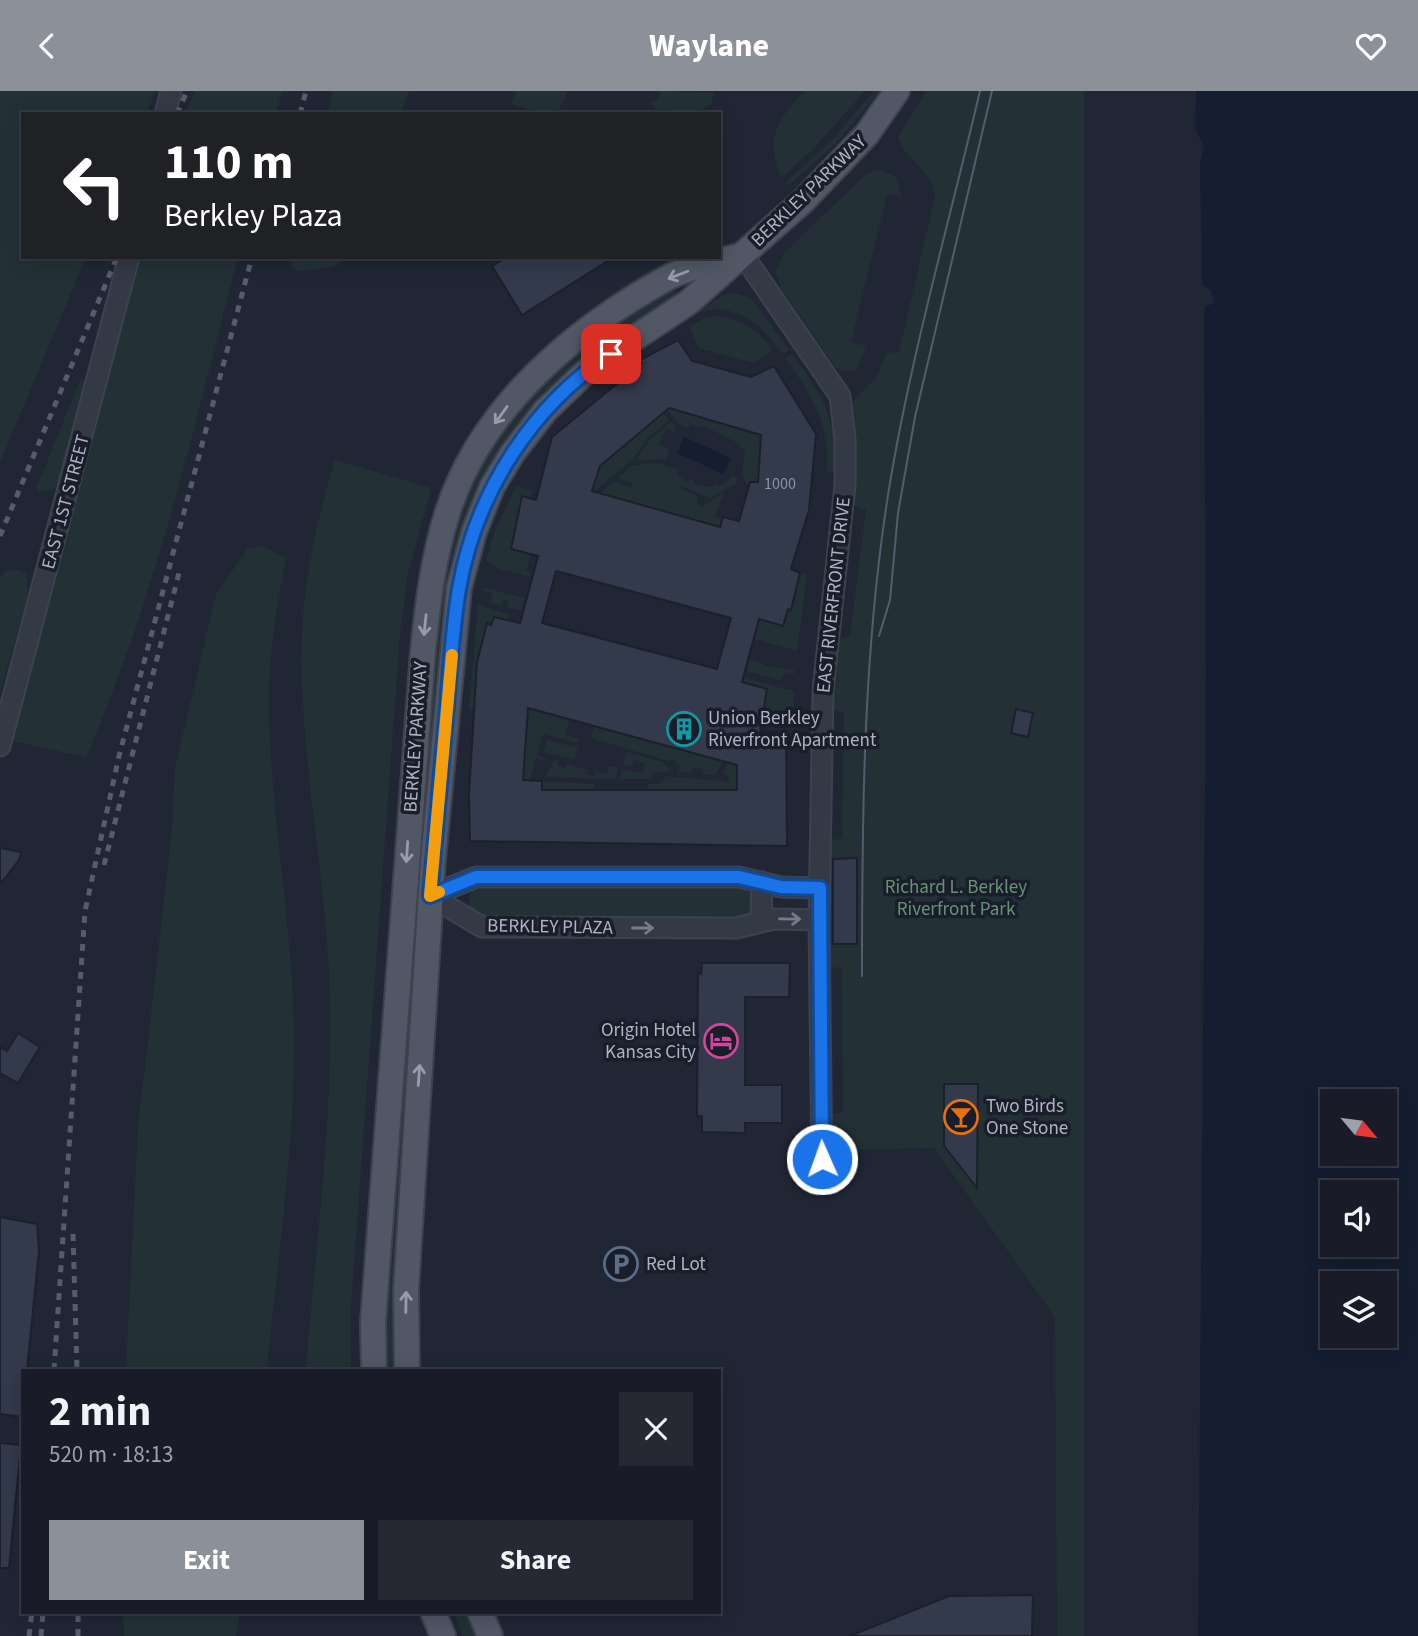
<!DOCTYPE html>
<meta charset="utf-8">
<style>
body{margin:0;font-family:"Source Sans 3",sans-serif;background:#262934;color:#f1f3f6;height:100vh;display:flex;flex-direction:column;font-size:26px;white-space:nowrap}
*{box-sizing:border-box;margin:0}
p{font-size:23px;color:#9fa1a8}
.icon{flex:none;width:38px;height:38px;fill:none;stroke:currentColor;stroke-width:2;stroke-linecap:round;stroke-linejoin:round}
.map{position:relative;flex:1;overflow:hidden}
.sheet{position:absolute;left:21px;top:1278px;width:700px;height:245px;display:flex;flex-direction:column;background:#191c28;border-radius:0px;box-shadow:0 4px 18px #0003,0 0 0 2px #373a45}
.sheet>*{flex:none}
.guide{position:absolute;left:21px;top:21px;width:700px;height:147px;border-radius:0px;box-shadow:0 4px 18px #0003,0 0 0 2px #373a45;background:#202124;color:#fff;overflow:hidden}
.needle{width:46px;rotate:119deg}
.buttons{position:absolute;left:1320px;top:998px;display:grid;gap:14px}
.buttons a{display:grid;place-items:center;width:77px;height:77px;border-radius:0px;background:#191c28;box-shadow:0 4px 18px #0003,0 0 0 2px #373a45;font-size:35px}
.pin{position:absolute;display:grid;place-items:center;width:60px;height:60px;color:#fff;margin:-30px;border-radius:14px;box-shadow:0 4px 10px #0006}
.me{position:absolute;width:77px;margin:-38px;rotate:358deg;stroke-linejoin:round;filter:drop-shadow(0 0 5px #0008)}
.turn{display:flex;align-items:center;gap:24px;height:147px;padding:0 28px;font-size:32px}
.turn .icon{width:91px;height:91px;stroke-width:2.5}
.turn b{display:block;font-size:49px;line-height:60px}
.round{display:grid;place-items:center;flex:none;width:74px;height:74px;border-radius:0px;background:#262934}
.overview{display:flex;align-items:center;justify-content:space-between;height:119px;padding:0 28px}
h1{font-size:42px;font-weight:700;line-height:52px}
.action{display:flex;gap:14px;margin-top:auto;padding:14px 28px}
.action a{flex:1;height:80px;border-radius:0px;background:#8c9099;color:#fff;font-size:28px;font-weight:700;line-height:80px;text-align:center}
.action a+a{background:#262934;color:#f1f3f6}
header{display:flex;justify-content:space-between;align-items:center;height:91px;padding:0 28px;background:#8c9099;color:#fff;font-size:32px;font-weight:700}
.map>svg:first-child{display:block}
.green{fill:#233136}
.water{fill:#151d31;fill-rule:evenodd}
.building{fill:#333a4c;stroke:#1c202c;stroke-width:2;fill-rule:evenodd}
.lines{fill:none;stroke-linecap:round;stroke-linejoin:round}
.minor-casing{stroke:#3d424f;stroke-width:23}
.major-casing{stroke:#3d424f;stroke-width:28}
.minor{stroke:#343946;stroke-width:19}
.major{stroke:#525766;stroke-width:24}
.tram{stroke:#565c6d;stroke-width:2}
.rail{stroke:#565c6d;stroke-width:5;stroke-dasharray:7 7;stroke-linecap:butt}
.oneway{stroke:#979cac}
.oneway2{stroke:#777c8b}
.route-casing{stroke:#114b97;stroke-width:18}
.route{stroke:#1a73e8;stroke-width:12}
.slow{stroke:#f59e0b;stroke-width:12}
.labels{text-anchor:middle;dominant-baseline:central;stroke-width:7;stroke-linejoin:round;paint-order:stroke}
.number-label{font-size:16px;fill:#8d93a3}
.street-label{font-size:19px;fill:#aeb3c3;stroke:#1a1e2a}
.poi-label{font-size:19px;fill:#aeb3c3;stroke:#1a1e2a;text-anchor:start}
.park-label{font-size:19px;fill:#679178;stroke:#1a1e2a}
</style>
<header><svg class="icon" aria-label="back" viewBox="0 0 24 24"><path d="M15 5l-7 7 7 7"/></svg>Waylane<svg class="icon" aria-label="heart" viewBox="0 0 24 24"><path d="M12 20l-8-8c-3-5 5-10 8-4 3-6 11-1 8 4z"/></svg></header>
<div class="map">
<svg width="1418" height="1545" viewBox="0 0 1418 1545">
<rect width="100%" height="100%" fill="#212635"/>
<g class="green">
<path d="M0,0H155L147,23H23V166H86L0,371Z"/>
<path d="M195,0H282L276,23H185Z"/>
<path d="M333,0H409L401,23H327Z"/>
<path d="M516,0H561L567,2L557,23H543L512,13Z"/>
<path d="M661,0L714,2L711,13L695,23H666L665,17L658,21L652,13L658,8Z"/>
<path d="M805,0H865L811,60L781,87C765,46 776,30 805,0Z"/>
<path d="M874,0H880L836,52L789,94L785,92L833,48Z"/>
<path d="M926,0H1084V1545H1057L1055,1226L934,1057L831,1059L830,1023L843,1022L842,877L830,876L828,750L842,747L844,622L831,618L836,548L850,546L866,419L853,414L854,337L852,317L853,310L876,287L886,262L899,261L935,105C934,79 905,70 898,46Z"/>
<path d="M877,78L896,86L902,106L887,103L851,251L866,255L857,278L844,281L836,277L781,197L775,180L785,161L864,85Z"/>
<path d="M136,166H238C194,335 156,506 86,666L13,650Z"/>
<path d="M290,166H345L333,176L297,180L292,176Z"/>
<path d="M660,173L664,179L457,366C505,283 576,221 660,173Z"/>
<path d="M674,197L679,205C603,253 544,292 494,369L433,678L427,677C427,537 438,398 541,292C579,253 628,225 674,197Z"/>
<path d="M730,201L751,207L789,259L783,263C764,236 735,208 698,222L697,220Z"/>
<path d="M716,225C740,228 757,238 771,257L770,261L753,272L699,257L689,236L704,227Z"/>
<path d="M792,263C824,306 836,327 837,381L827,380C831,334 811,303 785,267Z"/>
<path d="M80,289H86L58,394L53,398L38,401L37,396Z"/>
<path d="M666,316L757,342L764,355L758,391L747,393L742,384L745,359L740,357V353L708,337L690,333L688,337L677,332Z"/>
<path d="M661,320L669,329L648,347L633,368L592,402L591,390L595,391L600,375Z"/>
<path d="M671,331L675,336L673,341L666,338L658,353L670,359L666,368L636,369L650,349Z"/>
<path d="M335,369L431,397L407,486L400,543L351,1214V1279H306C315,1157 333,1032 330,909C328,788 298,667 302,545C304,485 318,426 335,369Z"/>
<path d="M657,372L678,379L676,383L687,391L693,388V393L713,396L714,392L718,396L734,385L738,391L710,407L681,395L680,397L697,405L698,414L702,416L724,401L715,425L722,428L720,436L603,403V400L615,390L632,397L633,393L618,387L633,374Z"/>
<path d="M516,395L533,399L530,407L522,406L511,458L531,463L526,480L532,482L530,486L499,478L486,470L495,440Z"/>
<path d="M262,455L286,467C277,514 268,565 269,614C270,727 294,839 294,952C294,1061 277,1171 267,1279H126L138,1036L172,740L175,677L216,504L248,457Z"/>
<path d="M19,479L26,483L28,504L0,601V487L6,480Z"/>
<path d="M800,482L807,483L797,560L755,548L760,528L783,534L788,518H792Z"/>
<path d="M486,497L525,507L522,520L507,516L508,510L503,509L501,515L490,512L493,502L480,499Z"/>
<path d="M478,514L510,524L508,529L494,526L491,534L487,533L477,571L474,618H469Z"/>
<path d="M750,568L770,576L794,579V583L785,581L780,589L747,580Z"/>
<path d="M743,587L794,600L793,622L761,621L767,598L742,591Z"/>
<path d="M532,614L540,615V620L569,628L565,644L580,648L578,652L543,643L537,664L549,670L536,667L530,689H521L527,636L523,621Z"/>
<path d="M594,635L723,670L715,684L703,683V678L692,677L691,682L678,681L680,676L672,667L668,670L591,647Z"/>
<path d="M547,649L578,657L574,669L544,661Z"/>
<path d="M626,661L663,671L671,680L656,681L648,688H619L622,678L643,683L645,672L634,669L632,676L623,674Z"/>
<path d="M554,669L558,670V675L565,677L567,673L588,679L587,684L594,686L596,681L607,684L610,675L618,677L615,688L546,686Z"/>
<path d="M728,671L737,674L736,704L648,699V693H659L667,685L717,690L719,688L726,692L730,687L723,682Z"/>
<path d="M542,690L594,693V699H542Z"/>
<path d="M477,795H744L753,804V819L747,828L483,830L469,814L470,803Z"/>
<path d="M415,841H421L394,1217L395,1279H383V1236L411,850Z"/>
<path d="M123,1521H240L236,1545H124Z"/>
<path d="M453,1521H468L478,1545H463Z"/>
</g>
<g class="water">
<path d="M1196,0H1418V1545H1198L1206,580L1204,221L1205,216L1214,212L1211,200L1202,193L1200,73L1204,56L1195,37ZM1332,1010H1384V1062H1332ZM1332,1101H1384V1153H1332ZM1332,1192H1384V1244H1332Z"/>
<path d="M684,346L731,367L723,383L677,362Z"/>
</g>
<g class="building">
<path d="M507,166H614L522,224L492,175Z"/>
<path d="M678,249L692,270L751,286L774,275L816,343L809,419L791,478L800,482L791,519L788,518L783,535L759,528L742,591L767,598L760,641H786L787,755L470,750L469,703L477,571L487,532L491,534L494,526L520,532L538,465L511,458L522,405L536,409L552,346L642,272L640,269ZM669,317L761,344L758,391H750L739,430L723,426L720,436L592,400L600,375ZM556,480L731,527L717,578L542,532ZM528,617L737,674V699H542V690L523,689Z"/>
<path d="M1016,618L1033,622L1028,646L1011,642Z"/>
<path d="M0,757L21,761L19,769L0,793Z"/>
<path d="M857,767V853H833V768Z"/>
<path d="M702,872H790L789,906H745V994H782V1032H745V1042L702,1041V1025H697L698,882L701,883Z"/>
<path d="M18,942L40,956L18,992L0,982V956L7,960Z"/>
<path d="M944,993H978L977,1097L944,1055Z"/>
<path d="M0,1126L37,1133L39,1160L27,1279H23V1326L0,1323Z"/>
<path d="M0,1352L21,1354L9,1477H0Z"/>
<path d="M1033,1504L1032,1545H850L949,1505Z"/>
</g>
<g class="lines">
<g class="minor-casing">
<g id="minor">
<path d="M165,23L171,0"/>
<path d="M743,164L840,305L845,348V394L823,599L819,829L822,1084"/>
<path d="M0,655L129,166"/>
<path d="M819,829L774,828L736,837L482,836L430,805L476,786H739L781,796L819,797"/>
<path d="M761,831L762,791"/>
</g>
</g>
<g class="major-casing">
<g id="major">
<path d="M374,1279L373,1231L423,560C428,512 433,466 448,420C482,315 576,237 669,186C688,176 714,172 735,166"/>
<path d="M407,1279L406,1199L433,769L459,497L474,441L492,396L512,363L545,320L591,276L689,211L804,109L867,43L897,0"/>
<path d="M433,1521L443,1545"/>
<path d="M480,1521L490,1545"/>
</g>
</g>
<use href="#minor" class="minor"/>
<use href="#major" class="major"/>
<g class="tram">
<path d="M879,545L890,509L898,422L915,326L992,0"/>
<path d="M862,885C862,723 863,559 889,398C911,264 949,132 980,0"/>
</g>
<g class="rail">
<path d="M177,23L187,0"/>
<path d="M300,23L306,0"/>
<path d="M0,445L117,166"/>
<path d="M104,774L179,482"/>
<path d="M73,1143L77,1279"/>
<path d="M54,1279L85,820L119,665L252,166"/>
<path d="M29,1545L32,1521"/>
<path d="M41,1545L43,1521"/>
<path d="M78,1545V1521"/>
</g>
</g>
<defs><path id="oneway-shaft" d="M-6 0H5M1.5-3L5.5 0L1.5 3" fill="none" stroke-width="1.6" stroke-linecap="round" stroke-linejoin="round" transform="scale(1.75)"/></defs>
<g class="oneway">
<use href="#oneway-shaft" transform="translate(678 184) rotate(159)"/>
<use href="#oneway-shaft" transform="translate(501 324) rotate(126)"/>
<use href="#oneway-shaft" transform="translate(425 534) rotate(96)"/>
<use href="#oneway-shaft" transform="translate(407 761) rotate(94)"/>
<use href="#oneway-shaft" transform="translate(419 984) rotate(-86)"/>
<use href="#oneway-shaft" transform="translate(406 1211) rotate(-89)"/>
</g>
<g class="oneway2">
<use href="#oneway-shaft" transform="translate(790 828) rotate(1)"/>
<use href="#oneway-shaft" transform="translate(643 837)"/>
</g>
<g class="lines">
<g class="route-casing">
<path id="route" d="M611,263C531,315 475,404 459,498C452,540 450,583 446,625C441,685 435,745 430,805L476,786H739L781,796L820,797L822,1068"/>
</g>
<use href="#route" class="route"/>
<path class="slow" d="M439,801L430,805L452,564"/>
</g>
<defs>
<g id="building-ring" transform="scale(1.75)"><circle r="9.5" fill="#1a1e2a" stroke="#0f9aa8" stroke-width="1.5"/><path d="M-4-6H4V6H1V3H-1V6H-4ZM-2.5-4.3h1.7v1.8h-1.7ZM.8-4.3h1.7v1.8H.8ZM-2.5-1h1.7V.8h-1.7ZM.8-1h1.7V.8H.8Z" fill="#0f9aa8"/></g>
<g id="hotel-ring" transform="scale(1.75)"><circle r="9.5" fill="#1a1e2a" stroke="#d1479c" stroke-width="1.5"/><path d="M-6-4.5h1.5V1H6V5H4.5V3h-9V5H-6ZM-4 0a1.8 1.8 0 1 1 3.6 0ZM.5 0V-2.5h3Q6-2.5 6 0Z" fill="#d1479c"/></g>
<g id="bar-ring" transform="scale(1.75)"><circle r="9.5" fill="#1a1e2a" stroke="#e8710a" stroke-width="1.5"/><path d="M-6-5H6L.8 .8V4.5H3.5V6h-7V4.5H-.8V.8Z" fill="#e8710a"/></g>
<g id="parking-ring" transform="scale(1.75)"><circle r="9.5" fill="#1a1e2a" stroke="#5c6f8a" stroke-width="1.5"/><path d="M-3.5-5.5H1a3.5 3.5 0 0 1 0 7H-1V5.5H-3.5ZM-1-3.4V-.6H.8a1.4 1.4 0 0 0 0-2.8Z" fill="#5c6f8a"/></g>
</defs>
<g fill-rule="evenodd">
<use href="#building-ring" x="684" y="638"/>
<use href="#hotel-ring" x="721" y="950"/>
<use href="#bar-ring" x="961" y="1026"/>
<use href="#parking-ring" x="621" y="1173"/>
</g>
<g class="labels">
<g class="number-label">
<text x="780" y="393">1000</text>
</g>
<g class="street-label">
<text transform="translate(809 100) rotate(-44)">BERKLEY PARKWAY</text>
<text transform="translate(66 411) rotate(-75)">EAST 1ST STREET</text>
<text transform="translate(834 504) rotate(-84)">EAST RIVERFRONT DRIVE</text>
<text transform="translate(416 646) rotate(-86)">BERKLEY PARKWAY</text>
<text transform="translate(550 836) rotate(1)">BERKLEY PLAZA</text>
</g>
<g class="poi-label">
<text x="708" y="627">Union Berkley<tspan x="708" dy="22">Riverfront Apartment</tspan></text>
<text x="696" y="939" text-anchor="end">Origin Hotel<tspan x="696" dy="22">Kansas City</tspan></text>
<text x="986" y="1015">Two Birds<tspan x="986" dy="22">One Stone</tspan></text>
<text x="646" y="1173">Red Lot</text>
</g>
<g class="park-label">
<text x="956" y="796">Richard L. Berkley<tspan x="956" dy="22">Riverfront Park</tspan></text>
</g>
</g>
</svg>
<div class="buttons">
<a><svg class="needle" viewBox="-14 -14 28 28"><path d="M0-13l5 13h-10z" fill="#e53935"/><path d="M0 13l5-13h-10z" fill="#9fa1a8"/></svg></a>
<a><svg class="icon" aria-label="sound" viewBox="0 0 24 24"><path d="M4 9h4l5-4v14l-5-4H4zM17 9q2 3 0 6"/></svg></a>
<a><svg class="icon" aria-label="layers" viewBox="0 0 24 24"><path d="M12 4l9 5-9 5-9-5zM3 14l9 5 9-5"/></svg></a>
</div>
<div class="pin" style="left:611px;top:263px;background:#d93025"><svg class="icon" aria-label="arrive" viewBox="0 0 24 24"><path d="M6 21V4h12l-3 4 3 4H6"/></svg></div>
<svg class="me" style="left:822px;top:1068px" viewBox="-20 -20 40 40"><circle r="17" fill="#1a73e8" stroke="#fff" stroke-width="3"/><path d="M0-11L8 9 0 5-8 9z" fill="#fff"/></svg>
<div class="guide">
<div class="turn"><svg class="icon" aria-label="left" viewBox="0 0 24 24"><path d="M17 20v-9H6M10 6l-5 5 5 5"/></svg><div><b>110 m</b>Berkley Plaza</div></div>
</div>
<section class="sheet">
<div class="overview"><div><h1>2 min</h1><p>520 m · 18:13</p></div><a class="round"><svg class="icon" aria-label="close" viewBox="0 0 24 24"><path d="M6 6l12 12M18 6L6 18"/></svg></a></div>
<div class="action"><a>Exit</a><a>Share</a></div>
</section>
</div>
